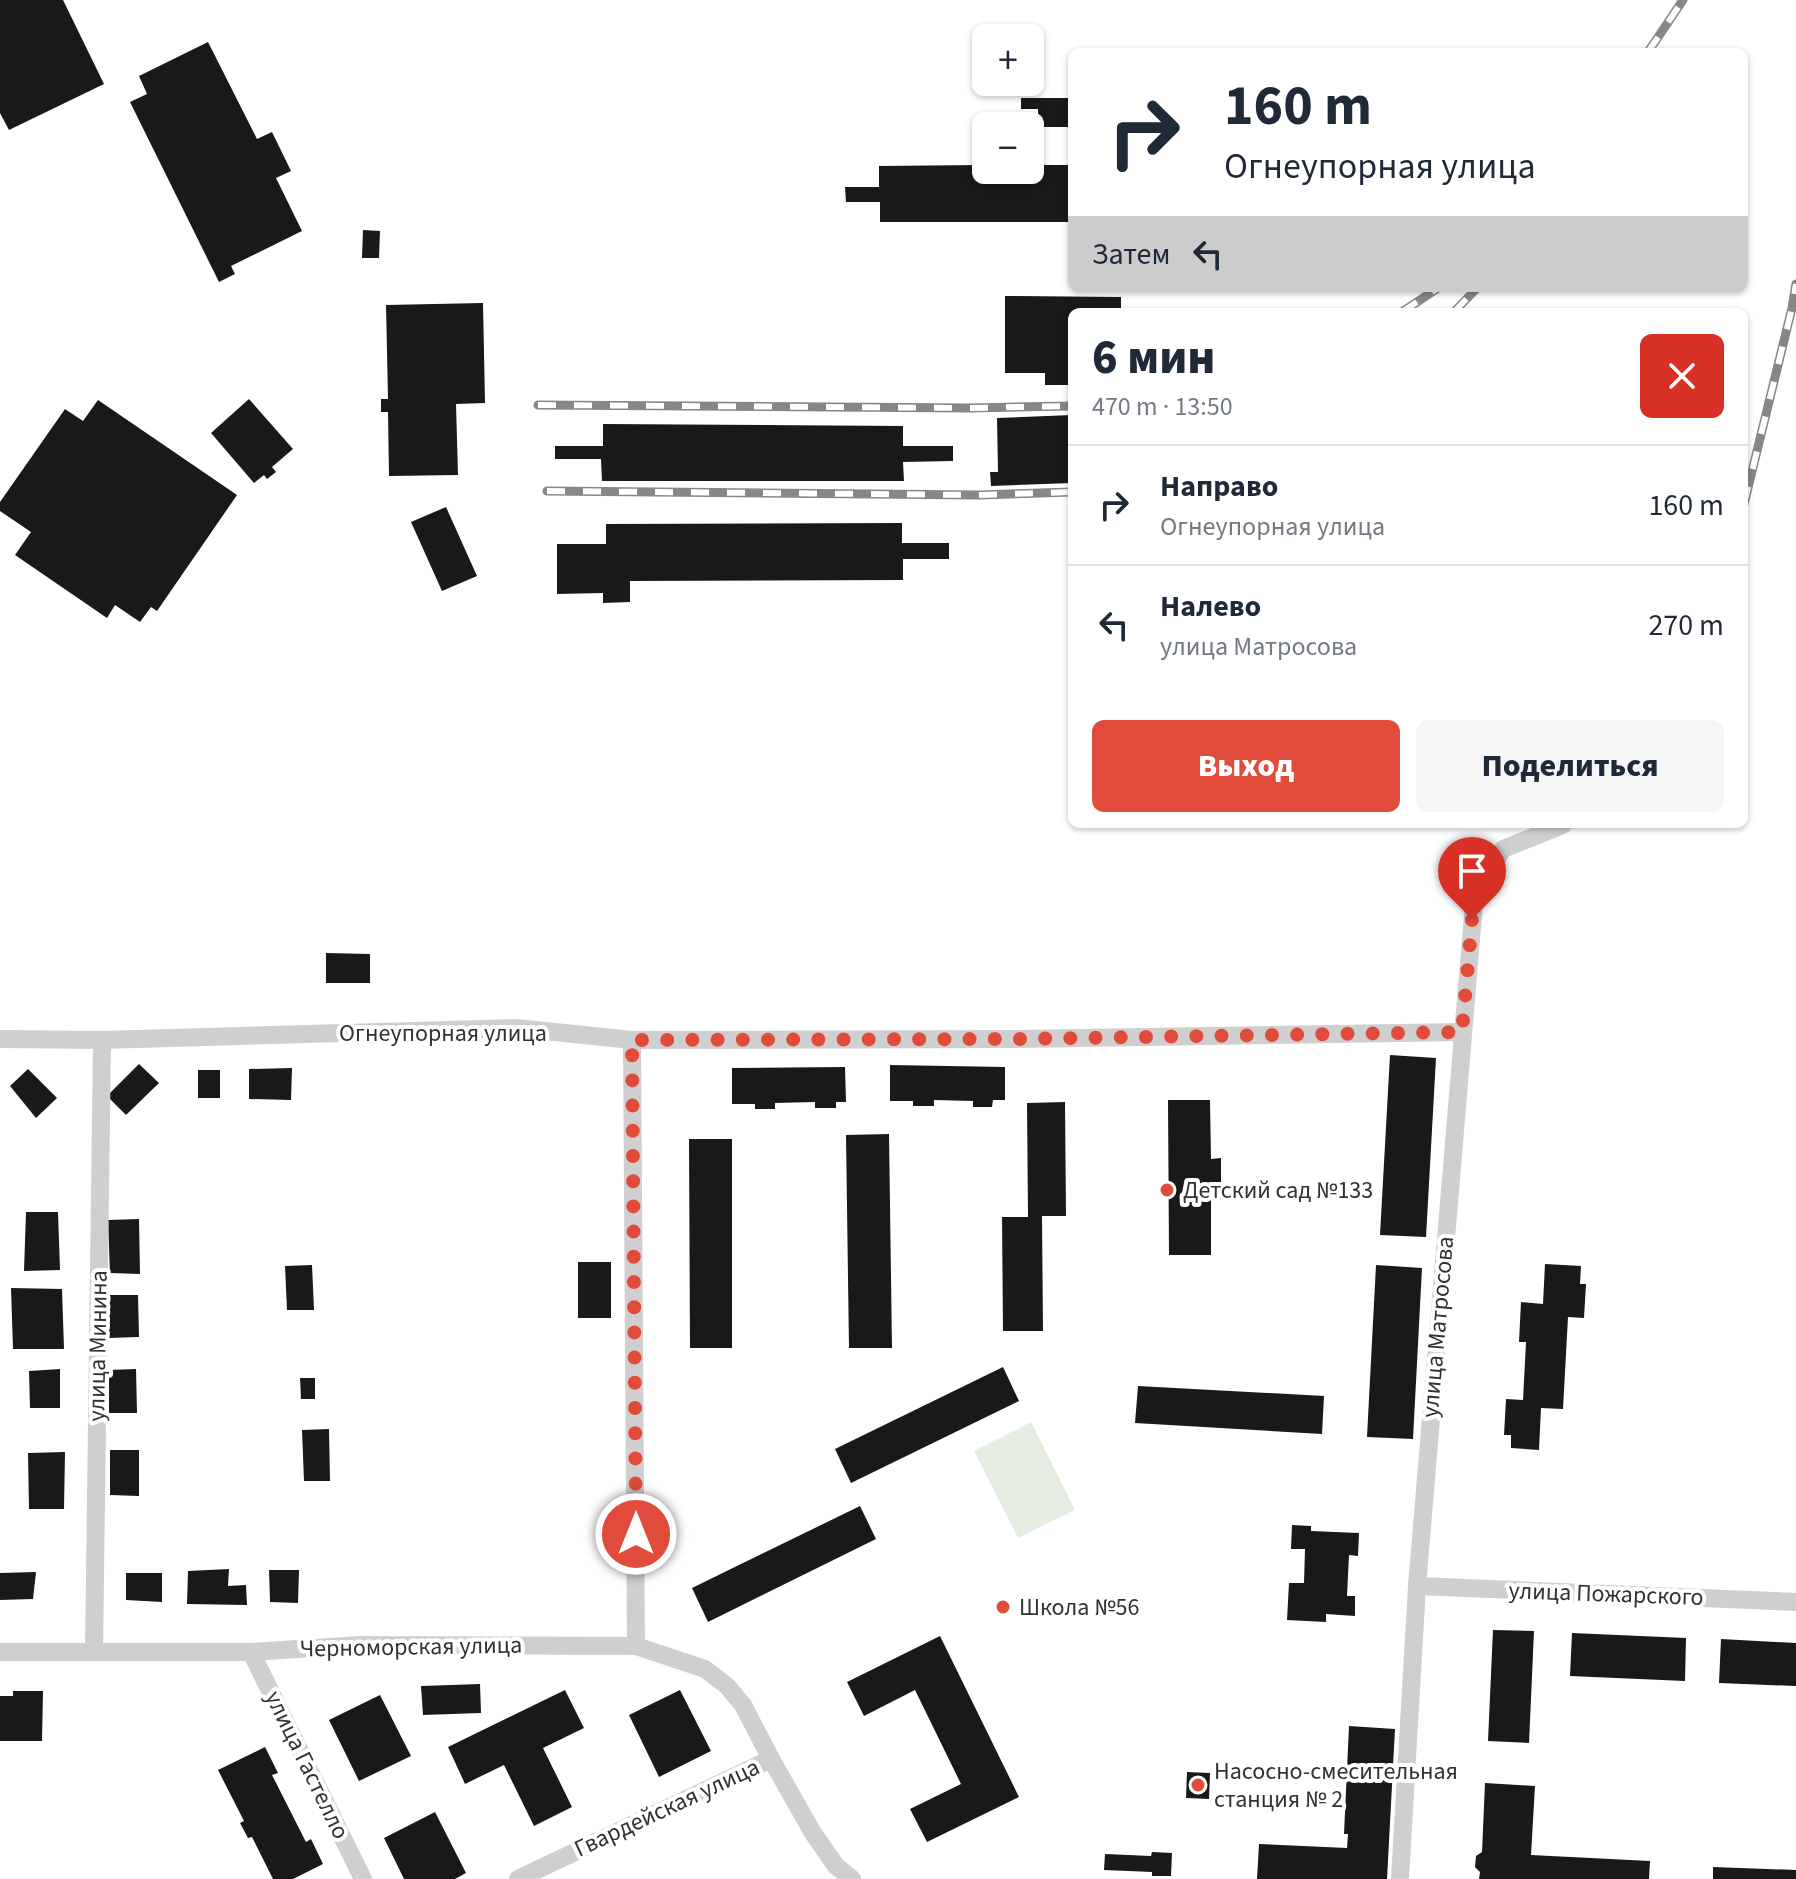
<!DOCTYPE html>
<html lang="ru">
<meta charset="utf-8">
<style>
body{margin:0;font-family:"Source Sans 3",sans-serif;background:#f6f6f7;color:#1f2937;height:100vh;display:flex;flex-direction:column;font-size:30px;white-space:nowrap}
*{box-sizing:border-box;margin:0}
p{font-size:26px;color:#747a83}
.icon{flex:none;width:44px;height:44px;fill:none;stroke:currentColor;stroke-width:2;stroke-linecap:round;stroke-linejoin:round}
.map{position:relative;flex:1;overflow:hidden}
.side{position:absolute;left:1068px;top:308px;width:680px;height:520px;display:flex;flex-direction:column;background:#fff;border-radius:12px;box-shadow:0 2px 6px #0004}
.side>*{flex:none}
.hud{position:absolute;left:1068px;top:48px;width:680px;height:244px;border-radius:12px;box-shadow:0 2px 6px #0004;background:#fff;color:#1f2937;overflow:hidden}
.tools{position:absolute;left:972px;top:24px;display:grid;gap:16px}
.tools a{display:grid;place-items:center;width:72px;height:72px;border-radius:12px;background:#fff;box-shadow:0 2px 6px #0004;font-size:40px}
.pin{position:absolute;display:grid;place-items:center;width:68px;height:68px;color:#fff;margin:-82px -34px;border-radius:50% 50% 50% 0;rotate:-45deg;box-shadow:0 0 8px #0007}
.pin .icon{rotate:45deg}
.me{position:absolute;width:88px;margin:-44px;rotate:0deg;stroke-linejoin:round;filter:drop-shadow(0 0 6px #0008)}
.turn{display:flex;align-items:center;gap:28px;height:168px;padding:0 24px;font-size:36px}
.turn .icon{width:104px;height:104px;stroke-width:2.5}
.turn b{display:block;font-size:56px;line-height:68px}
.then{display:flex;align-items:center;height:76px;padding:0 24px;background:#0003;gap:16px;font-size:30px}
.round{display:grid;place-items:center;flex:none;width:84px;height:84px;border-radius:12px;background:#f6f6f7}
.head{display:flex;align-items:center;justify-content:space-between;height:136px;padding:0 24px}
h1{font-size:48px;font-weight:800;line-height:60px}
.action{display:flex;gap:16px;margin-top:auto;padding:16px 24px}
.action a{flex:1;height:92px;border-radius:12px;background:#e14b3b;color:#fff;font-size:32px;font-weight:800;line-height:92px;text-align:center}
.action a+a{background:#f6f6f7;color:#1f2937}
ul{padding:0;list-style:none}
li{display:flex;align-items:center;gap:24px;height:120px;padding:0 24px;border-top:2px solid #e0e1e3}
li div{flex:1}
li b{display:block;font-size:30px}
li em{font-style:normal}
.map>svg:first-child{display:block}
.pitch{fill:#e5eee1}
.building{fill:#191919}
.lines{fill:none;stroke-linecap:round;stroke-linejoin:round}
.minor{stroke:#cfcfcf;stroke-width:18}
.rail-casing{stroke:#878787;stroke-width:9}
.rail{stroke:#fff;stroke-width:6;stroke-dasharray:18;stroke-linecap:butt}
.route{stroke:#e14b3b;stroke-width:14;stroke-dasharray:0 25.2}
.poi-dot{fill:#e14b3b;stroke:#fff;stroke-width:3}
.labels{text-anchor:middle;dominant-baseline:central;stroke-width:8;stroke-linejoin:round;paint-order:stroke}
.street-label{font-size:24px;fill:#323232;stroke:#fff}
.poi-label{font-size:24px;fill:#323232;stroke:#fff;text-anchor:start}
</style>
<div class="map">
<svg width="1796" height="1879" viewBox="0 0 1796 1879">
<rect width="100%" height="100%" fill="#fff"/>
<path class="pitch" d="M1031,1422L1075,1510L1018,1538L974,1451Z"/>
<g class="building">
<path d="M0,0H63L104,84L9,130L0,113Z"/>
<path d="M208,42L257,139L272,132L291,171L276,178L302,231L231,266L235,274L219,282L130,102L147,94L139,76Z"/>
<path d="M1021,98H1072V127H1038V109H1021Z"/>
<path d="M980,147H986V170H1030V165H1072V222H880V202H846L845,187H879V166L980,165Z"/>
<path d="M363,230L380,231L379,258H362Z"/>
<path d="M1005,296L1121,297V312H1072V385H1045V373H1005Z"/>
<path d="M483,303L485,403L456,404L458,475L389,476L388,412H381V399H388L386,305Z"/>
<path d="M249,399L293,449L272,467L276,472L267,479L264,475L254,483L211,433Z"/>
<path d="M98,400L237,495L157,611L151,607L140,622L115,605L107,618L15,555L31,532L0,511V502L65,409L83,421Z"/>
<path d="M1072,415V483L991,486L990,472H998L997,418Z"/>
<path d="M603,424L903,426V446H953V461L903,462L904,481H602L601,459H555V446H603Z"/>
<path d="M446,507L477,576L442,591L411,522Z"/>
<path d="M902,523V543H949V559H903V580L630,581V602L603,603V593L557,594V544H606V524Z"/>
<path d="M326,953L370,954V983H326Z"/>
<path d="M1390,1055L1436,1058L1426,1237L1380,1235Z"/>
<path d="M139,1064L159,1083L126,1115L107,1096Z"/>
<path d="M890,1065L1005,1067V1100H993L992,1107H973V1101L934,1100V1106H913V1101H890Z"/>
<path d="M845,1067L846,1102H836V1108H815V1102L775,1103V1109H755V1104H732V1068Z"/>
<path d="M292,1068L291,1100L249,1099V1069Z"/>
<path d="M28,1069L57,1098L36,1118L10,1086Z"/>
<rect x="198" y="1070" width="22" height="28"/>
<path d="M1168,1100H1210L1211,1159L1221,1158V1200L1211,1199V1255H1169Z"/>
<path d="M1065,1102L1066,1216H1042L1043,1331H1003L1002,1217H1028L1027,1103Z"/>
<path d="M889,1134L892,1348H849L846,1135Z"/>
<path d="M689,1139H732V1348H690Z"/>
<path d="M26,1212H58L60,1270L24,1271Z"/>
<path d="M139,1219L140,1274L110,1273L108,1220Z"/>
<rect x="578" y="1262" width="33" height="56"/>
<path d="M1545,1264L1581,1266L1580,1284H1586L1584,1318L1568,1317L1563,1409L1541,1408L1539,1450L1511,1448V1435H1504L1506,1399L1523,1400L1526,1342H1519L1521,1302L1543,1304Z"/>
<path d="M312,1265L314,1310H287L285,1266Z"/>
<path d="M1376,1265L1422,1268L1413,1439L1367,1437Z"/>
<path d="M11,1288L62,1289L64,1349H13Z"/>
<path d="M109,1295H138L139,1337L109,1338Z"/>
<path d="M1003,1367L1019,1401L851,1483L835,1449Z"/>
<path d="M60,1369V1408H30L29,1371Z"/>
<path d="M136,1369L137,1413H109V1370Z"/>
<path d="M300,1378H315V1399H301Z"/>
<path d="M1138,1386L1324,1396L1322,1434L1135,1423Z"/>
<path d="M329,1429L330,1481H304L302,1430Z"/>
<path d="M110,1450H139V1496L110,1495Z"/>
<path d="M65,1452L64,1509H29L28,1453Z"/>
<path d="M860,1506L876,1539L708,1622L692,1588Z"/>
<path d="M1292,1525L1311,1526V1531L1359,1533L1358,1556L1349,1555L1347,1596H1355V1616L1326,1614V1622L1287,1620L1289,1583H1304L1305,1549H1291Z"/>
<path d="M229,1569L228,1586L246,1585L247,1605L187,1604L188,1571Z"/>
<path d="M269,1570H299L298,1603L270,1602Z"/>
<path d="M36,1572L33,1599L0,1600V1573Z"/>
<path d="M126,1573H162V1602L126,1600Z"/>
<path d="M1493,1630L1534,1631L1529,1743L1488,1741Z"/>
<path d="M1572,1633L1686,1638L1685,1681L1570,1676Z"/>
<path d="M940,1636L1019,1797L927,1842L910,1809L961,1784L915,1690L864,1716L847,1682Z"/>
<path d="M1721,1639L1796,1643V1686L1719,1683Z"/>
<path d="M480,1684L481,1713L423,1715L421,1686Z"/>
<path d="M565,1690L584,1728L543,1748L572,1807L534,1826L504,1765L465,1784L448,1747Z"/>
<path d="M680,1690L711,1751L659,1777L629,1715Z"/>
<path d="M13,1691H43L42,1741H0V1696H13Z"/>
<path d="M380,1695L411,1756L359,1781L329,1720Z"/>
<path d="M1349,1726L1395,1729L1387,1879H1257L1259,1844L1347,1848L1348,1834H1344Z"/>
<path d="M265,1747L278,1773L272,1775L306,1842L311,1839L323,1864L293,1879H273L252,1837L248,1838L240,1823L244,1821L218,1770Z"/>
<path d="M1187,1772L1210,1773L1209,1799L1186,1798Z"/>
<path d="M1485,1783L1535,1786L1531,1855L1650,1861L1649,1879H1479L1480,1872L1475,1867L1476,1856L1482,1852Z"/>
<path d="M435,1812L466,1873L455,1879H404L384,1838Z"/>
<path d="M1152,1852L1172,1853L1171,1876H1152V1872L1104,1870L1105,1854L1151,1856Z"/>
<path d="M1713,1867L1796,1870V1879H1713Z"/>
</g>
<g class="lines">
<g class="minor">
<path d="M0,1039L102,1040L516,1028L632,1040L1016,1039L1462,1032"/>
<path d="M632,1040L636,1646"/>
<path d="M1417,1586L1796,1602"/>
<path d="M0,1652H251L361,1645L636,1646L705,1669L727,1686L743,1705L771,1759L813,1833L836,1866L852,1879"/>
<path d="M94,1652L102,1040"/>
<path d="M251,1652L363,1879"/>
<path d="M518,1879L771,1759"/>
<path d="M1400,1879L1417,1586L1475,891L1503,849L1563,825"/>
</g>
<g class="rail-casing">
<g id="rail">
<path d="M1648,52L1683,0"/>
<path d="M1402,312L1438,288"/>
<path d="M1454,312L1477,288"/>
<path d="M538,405L970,408L1072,406"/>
<path d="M547,491L979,495L1072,492"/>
<path d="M1744,504L1792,308L1796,284"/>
</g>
</g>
<use href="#rail" class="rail"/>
</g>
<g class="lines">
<path class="route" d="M636,1534L632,1040L1016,1039L1462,1032L1472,919"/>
</g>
<g class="poi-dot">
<circle cx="1167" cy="1190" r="8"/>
<circle cx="1003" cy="1607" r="8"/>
<circle cx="1198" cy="1785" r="8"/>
</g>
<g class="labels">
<g class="street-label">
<text x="443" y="1033">Огнеупорная улица</text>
<text transform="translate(1438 1327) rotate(-85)">улица Матросова</text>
<text transform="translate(98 1346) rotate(-89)">улица Минина</text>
<text transform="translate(1606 1594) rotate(2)">улица Пожарского</text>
<text transform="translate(411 1647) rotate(-1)">Черноморская улица</text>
<text transform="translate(307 1765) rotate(64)">улица Гастелло</text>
<text transform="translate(667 1808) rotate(-25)">Гвардейская улица</text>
</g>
<g class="poi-label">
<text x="1183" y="1190">Детский сад №133</text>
<text x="1019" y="1607">Школа №56</text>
<text x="1214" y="1771">Насосно-смесительная<tspan x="1214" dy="28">станция № 2</tspan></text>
</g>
</g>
</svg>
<div class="tools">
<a>+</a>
<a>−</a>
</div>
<div class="pin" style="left:1472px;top:919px;background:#d93025"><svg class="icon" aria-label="arrive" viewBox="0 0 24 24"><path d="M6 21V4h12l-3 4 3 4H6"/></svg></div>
<svg class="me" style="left:636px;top:1534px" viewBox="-20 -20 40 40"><circle r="17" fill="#e14b3b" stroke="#fff" stroke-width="3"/><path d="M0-11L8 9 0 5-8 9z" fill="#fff"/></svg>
<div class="hud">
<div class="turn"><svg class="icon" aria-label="right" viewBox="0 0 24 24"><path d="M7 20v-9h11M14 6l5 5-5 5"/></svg><div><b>160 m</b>Огнеупорная улица</div></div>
<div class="then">Затем<svg class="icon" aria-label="left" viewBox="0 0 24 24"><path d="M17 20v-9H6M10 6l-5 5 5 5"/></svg></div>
</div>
<section class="side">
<div class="head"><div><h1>6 мин</h1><p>470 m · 13:50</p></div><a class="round" style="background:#d93025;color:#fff"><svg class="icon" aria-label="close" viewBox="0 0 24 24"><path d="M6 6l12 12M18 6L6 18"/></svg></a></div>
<ul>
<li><svg class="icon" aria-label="right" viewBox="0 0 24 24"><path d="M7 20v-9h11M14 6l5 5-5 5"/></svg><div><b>Направо</b><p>Огнеупорная улица</p></div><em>160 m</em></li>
<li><svg class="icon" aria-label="left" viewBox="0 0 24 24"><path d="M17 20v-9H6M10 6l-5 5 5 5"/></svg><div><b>Налево</b><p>улица Матросова</p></div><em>270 m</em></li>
</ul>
<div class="action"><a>Выход</a><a>Поделиться</a></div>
</section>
</div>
